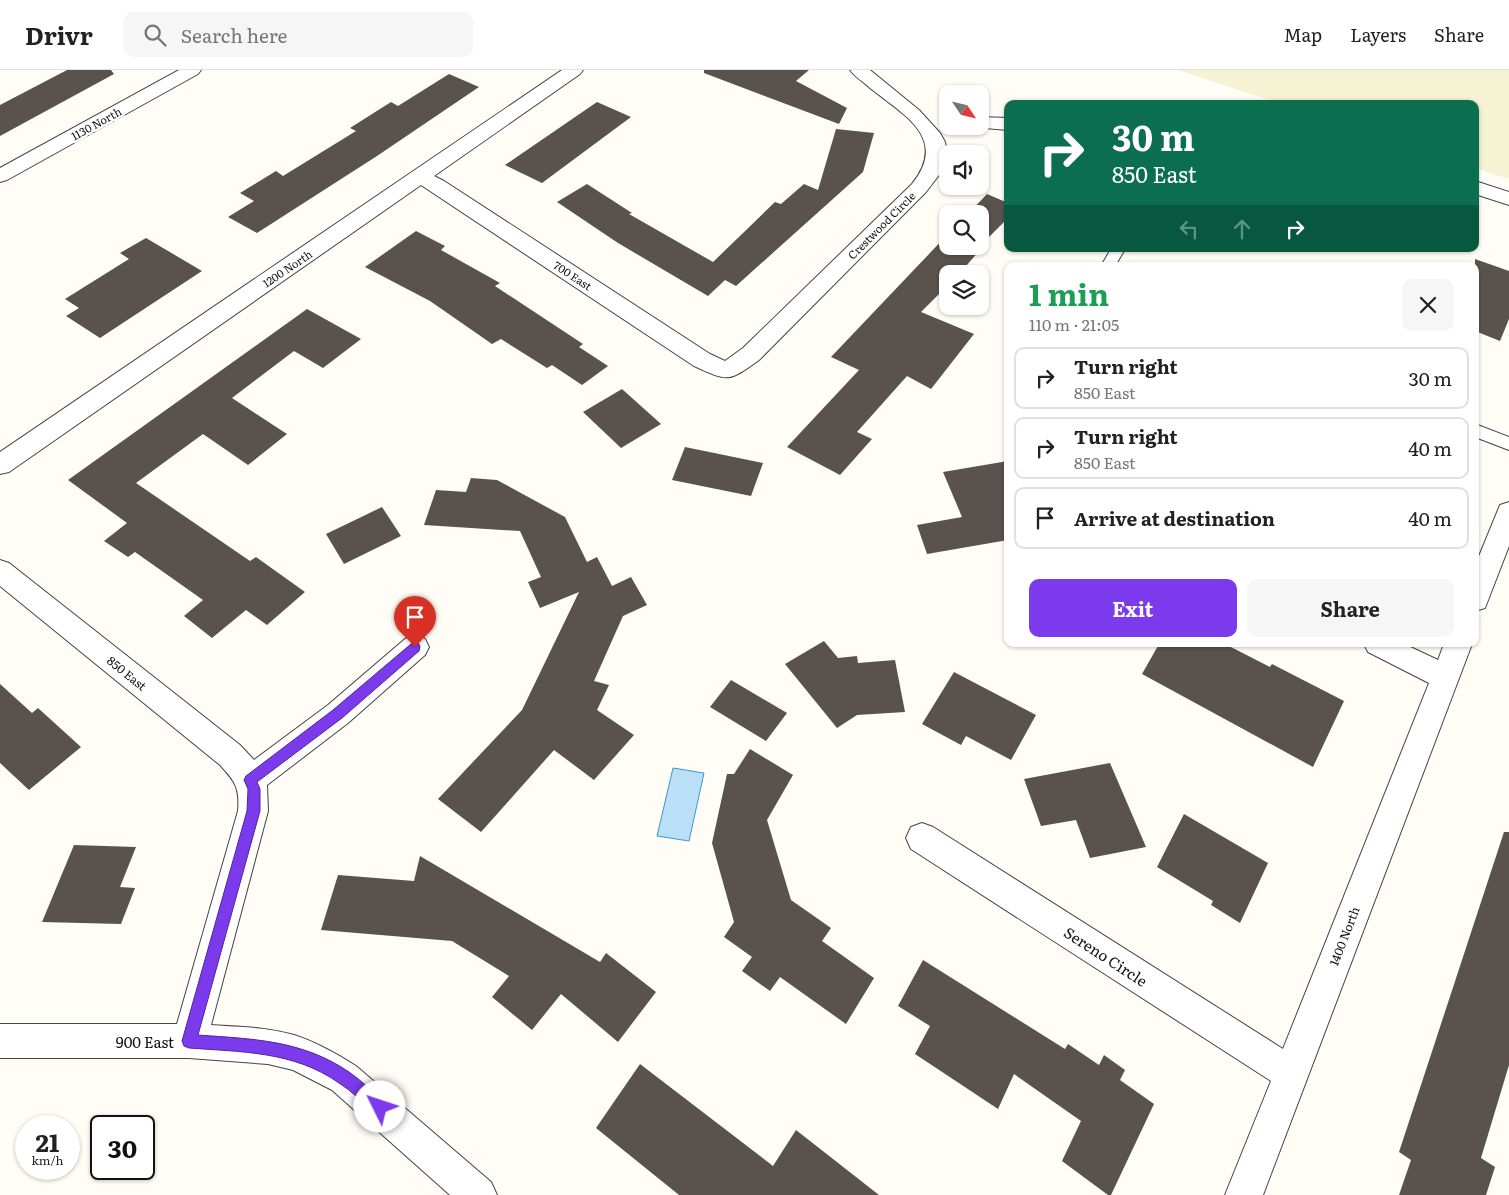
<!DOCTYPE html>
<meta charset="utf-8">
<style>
body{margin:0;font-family:Literata,serif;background:#f6f6f6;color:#222;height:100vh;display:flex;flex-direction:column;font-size:19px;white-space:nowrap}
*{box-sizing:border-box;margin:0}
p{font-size:16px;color:#767676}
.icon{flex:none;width:28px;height:28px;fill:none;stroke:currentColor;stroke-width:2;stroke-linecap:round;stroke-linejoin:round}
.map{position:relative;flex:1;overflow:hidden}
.drawer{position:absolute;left:1004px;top:192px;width:475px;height:385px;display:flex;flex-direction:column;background:#fff;border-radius:10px;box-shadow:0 1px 4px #0004}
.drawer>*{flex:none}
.hud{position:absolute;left:1004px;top:30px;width:475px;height:152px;border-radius:10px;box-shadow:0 1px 4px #0004;background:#0b6e4f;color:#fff;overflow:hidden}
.needle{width:32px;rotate:125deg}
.controls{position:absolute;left:939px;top:15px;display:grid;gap:10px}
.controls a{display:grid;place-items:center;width:50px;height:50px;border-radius:10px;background:#fff;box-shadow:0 1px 4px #0004;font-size:25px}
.speed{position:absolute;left:15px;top:1045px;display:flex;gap:10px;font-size:25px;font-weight:700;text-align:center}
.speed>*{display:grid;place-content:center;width:65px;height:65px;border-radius:50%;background:#fff;box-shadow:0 1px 4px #0004;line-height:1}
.speed small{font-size:12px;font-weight:400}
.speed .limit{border:2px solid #111;border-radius:8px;background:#fff;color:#111}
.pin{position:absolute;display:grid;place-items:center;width:42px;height:42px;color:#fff;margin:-51px -21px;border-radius:50% 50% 50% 0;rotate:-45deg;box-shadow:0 0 5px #0007}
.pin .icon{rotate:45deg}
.me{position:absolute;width:55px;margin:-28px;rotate:311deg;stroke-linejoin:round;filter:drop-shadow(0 0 4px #0008)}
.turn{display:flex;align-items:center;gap:18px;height:105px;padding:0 25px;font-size:22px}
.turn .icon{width:65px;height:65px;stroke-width:2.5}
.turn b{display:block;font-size:35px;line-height:42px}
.lanes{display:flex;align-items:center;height:48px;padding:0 25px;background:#0003;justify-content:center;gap:25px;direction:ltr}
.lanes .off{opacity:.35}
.round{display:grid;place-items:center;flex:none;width:52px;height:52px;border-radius:10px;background:#f6f6f6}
.headline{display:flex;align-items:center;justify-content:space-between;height:85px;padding:0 25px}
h1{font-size:30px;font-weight:700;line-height:38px;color:#1e9e55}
.action{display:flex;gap:10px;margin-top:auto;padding:10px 25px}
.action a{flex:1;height:58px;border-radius:10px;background:#7c3aed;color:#fff;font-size:20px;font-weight:700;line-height:58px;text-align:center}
.action a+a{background:#f6f6f6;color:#222}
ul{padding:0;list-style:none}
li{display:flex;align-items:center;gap:15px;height:62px;margin:0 10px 8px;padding:0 15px;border:2px solid #e0e0e0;border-radius:10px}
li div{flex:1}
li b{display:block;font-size:19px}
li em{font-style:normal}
header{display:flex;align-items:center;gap:30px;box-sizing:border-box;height:70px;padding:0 25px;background:#fff;border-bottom:1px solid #e0e0e0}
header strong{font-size:24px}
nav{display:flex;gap:28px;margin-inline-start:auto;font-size:18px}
.search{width:350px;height:45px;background:#f6f6f6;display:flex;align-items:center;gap:12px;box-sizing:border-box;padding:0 18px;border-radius:10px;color:#767676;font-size:19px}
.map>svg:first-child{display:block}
.farmland{fill:#f6f3d4}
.water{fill:#b9e0f7;stroke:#3f96cf}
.building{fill:#5a524d}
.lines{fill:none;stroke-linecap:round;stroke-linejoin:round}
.service-casing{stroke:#444;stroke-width:2}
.minor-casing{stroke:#444;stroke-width:2}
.service{fill:#fff;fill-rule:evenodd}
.minor{fill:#fff;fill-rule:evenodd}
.route{fill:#7c3aed;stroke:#51269a}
.labels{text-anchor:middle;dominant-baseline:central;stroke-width:5;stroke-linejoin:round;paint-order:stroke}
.far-street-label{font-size:11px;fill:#111;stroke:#fff}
.street-label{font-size:12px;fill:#111;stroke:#fff}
.near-street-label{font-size:15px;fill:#111;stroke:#fff}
</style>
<header>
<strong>Drivr</strong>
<div class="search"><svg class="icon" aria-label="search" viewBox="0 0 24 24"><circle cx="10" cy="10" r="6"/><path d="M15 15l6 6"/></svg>Search here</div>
<nav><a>Map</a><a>Layers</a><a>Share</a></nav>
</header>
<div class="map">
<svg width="1509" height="1125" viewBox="0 0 1509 1125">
<rect width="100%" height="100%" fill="#fffdf5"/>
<path class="farmland" d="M1178,0H1509V109L1475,98V34H1281Z"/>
<path class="water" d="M673,698L704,703L689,771L657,766Z"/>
<g class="building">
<path d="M67,0H111L114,4L0,66V35Z"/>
<path d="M704,0H809L796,11L847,38L839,54L704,3Z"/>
<path d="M449,4L479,17L377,86L257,163L228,147L254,131L240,123L276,101L283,106L356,61L350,58L391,32L398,36Z"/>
<path d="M597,32L631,47L542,113L505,95Z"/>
<path d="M836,59L874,63L863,102L736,216L725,210L708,226L618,173L557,132L587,114L632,143L629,144L713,192L775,132L781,134L804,114L818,120Z"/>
<path d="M987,124L1008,133V148L980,176V144H968Z"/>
<path d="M416,161L445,176L441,180L500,213L495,216L583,274L579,277L608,296L582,315L552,295L547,298L501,269L492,274L430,231L365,197Z"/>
<path d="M948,164V176H980L978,179L980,180L959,204H948V215L921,242L974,264L931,319L907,306L857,362L872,369L840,405L787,377L859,300L831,287Z"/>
<path d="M146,168L202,201L100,268L66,246L79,238L65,229L129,189L120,183Z"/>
<path d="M1475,189L1509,201V249L1500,271L1475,261Z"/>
<path d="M307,239L361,269L323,298L294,281L232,328L287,364L248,395L203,364L136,413L250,491L256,487L305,522L267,555L246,540L212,568L184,546L203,530L135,482L128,487L104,471L127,453L68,410Z"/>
<path d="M622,319L661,354L621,378L583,342Z"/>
<path d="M685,377L763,393L751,426L672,410Z"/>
<path d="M1008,391V470L927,484L917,455L962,447L943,402Z"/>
<path d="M471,408L497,410L565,447L587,492L597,487L612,516L631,507L647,535L623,546L594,611L609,615L597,640L634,665L594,710L554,680L481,762L438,729L522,640L579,522L540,538L528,512L541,507L520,461L424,455L436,420L466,422Z"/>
<path d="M382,437L401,466L344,494L326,464Z"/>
<path d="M824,571L838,588L857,586L858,593L895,590L905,642L857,645L837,658L785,594Z"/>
<path d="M1159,574H1225L1270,597L1272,594L1344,631L1313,697L1142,604Z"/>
<path d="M954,602L1036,645L1011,690L966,666L961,675L922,654Z"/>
<path d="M731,610L787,643L766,671L710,637Z"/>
<path d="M0,614L32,643L38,638L81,677L29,720L0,693Z"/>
<path d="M750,679L793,705L767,750L791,830L831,858L822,871L874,908L846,954L780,907L770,921L742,901L752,887L724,867L734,852L712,773L727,704H734Z"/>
<path d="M1110,693L1146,777L1090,788L1076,750L1041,756L1024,709Z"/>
<path d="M1184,744L1268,793L1240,853L1211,835L1213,831L1157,797Z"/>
<path d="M1504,762H1509V995L1481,1088L1495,1097L1486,1125H1399L1411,1090L1399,1082Z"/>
<path d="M74,775L136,777L120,817L135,818L121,854L42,852Z"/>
<path d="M420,786L600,892L606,883L656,922L618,972L561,924L532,960L492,927L509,906L452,871L321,860L338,805L414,811Z"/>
<path d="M923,890L1065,979L1068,974L1099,995L1104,985L1125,1000L1120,1010L1154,1034L1111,1125H1108L1062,1091L1081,1051L1014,1004L998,1039L915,984L930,956L898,936Z"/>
<path d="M640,994L773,1096L796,1060L879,1125H679L596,1058Z"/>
</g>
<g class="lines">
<g class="service-casing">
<g id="service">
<path d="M1111,179H1125L1115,196H1101Z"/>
<path d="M1475,354L1509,367V380L1475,367Z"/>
</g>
</g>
<g class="minor-casing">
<g id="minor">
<path d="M179,0H201L198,4L7,110L0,112V98Z"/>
<path d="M562,0H583L580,4L434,106L444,111L710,284L725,291L743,278L912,114C949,68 904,45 870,18C864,12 855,7 850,0H870L919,40L940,63L945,72L947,82L945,93L939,105L926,122L759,290C728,312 729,312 694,296L421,115L9,402L0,404V382Z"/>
<path d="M980,47L1008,48V60L973,57L980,56Z"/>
<path d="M1475,111L1509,122V135L1475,124Z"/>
<path d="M1509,432V476L1485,538L1475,541V496L1500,435Z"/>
<path d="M0,490L9,493L240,675L254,690L328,635L405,569L415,565L425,569L429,577L425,585L348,653L267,715L268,741L211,955C238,957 267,957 294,965C316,972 337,984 356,996L491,1112L497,1125H450L332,1020L293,1000L268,994L189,988H0V954H177L238,741C240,718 235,711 220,695L0,516Z"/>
<path d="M1364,574H1404L1438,590L1444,574H1472L1263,1125H1225L1271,1011L911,779L906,768L911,757L922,753L933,757L1283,979L1429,613L1368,582Z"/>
</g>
</g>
<use href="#service" class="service"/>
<use href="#minor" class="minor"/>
</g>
<path class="route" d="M415,572L419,574L420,577L419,581L342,648L257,712L260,719V741L198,965C253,969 302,970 349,1002C362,1011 373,1022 385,1032L387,1037L385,1042L380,1045L374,1042C363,1033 352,1021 339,1013C294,981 241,982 189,978L184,976L182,971L247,741L248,719L244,710L246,706L333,640L411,574Z"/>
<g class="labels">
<g class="far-street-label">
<text transform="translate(96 53) rotate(-29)">1130 North</text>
<text transform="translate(881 155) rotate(-45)">Crestwood Circle</text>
<text transform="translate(287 198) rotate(-34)">1200 North</text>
<text transform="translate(573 205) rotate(33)">700 East</text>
</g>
<g class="street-label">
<text transform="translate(127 603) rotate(39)">850 East</text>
<text transform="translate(1344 866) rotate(-69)">1400 North</text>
</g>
<g class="near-street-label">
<text transform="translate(1106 886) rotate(33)">Sereno Circle</text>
<text x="145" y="971">900 East</text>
</g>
</g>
</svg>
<div class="controls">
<a><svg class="needle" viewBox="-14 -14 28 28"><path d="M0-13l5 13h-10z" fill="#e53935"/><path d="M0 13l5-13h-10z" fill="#767676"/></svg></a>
<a><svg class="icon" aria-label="sound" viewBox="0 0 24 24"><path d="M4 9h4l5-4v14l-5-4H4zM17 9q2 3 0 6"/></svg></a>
<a><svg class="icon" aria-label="search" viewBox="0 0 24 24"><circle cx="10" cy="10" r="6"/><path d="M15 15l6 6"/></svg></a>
<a><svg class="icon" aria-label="layers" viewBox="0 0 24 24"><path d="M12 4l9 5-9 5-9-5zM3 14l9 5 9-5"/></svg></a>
</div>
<div class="speed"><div>21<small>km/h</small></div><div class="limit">30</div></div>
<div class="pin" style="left:415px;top:577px;background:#d93025"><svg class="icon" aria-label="arrive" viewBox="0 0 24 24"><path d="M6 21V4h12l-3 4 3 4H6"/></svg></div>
<svg class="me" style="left:380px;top:1037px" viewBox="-20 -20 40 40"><circle r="19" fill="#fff"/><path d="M0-13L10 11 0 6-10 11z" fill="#7c3aed"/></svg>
<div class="hud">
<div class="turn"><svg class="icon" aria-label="right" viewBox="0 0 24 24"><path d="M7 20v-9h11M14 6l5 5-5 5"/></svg><div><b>30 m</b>850 East</div></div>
<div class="lanes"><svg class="icon off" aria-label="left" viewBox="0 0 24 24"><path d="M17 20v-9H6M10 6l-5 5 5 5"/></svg><svg class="icon off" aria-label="ahead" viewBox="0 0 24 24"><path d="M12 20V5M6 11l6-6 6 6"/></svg><svg class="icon" aria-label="right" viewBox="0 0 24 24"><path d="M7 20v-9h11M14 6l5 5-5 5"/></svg></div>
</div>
<section class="drawer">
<div class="headline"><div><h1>1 min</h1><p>110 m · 21:05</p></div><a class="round"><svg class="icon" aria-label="close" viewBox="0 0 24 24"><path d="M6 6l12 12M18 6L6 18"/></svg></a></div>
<ul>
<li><svg class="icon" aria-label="right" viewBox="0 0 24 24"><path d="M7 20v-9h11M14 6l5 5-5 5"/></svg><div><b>Turn right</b><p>850 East</p></div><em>30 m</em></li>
<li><svg class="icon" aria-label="right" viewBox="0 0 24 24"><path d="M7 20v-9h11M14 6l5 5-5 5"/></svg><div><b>Turn right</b><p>850 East</p></div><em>40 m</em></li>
<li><svg class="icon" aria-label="arrive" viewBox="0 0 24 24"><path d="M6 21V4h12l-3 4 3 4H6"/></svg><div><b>Arrive at destination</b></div><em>40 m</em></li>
</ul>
<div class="action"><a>Exit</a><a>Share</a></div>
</section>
</div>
